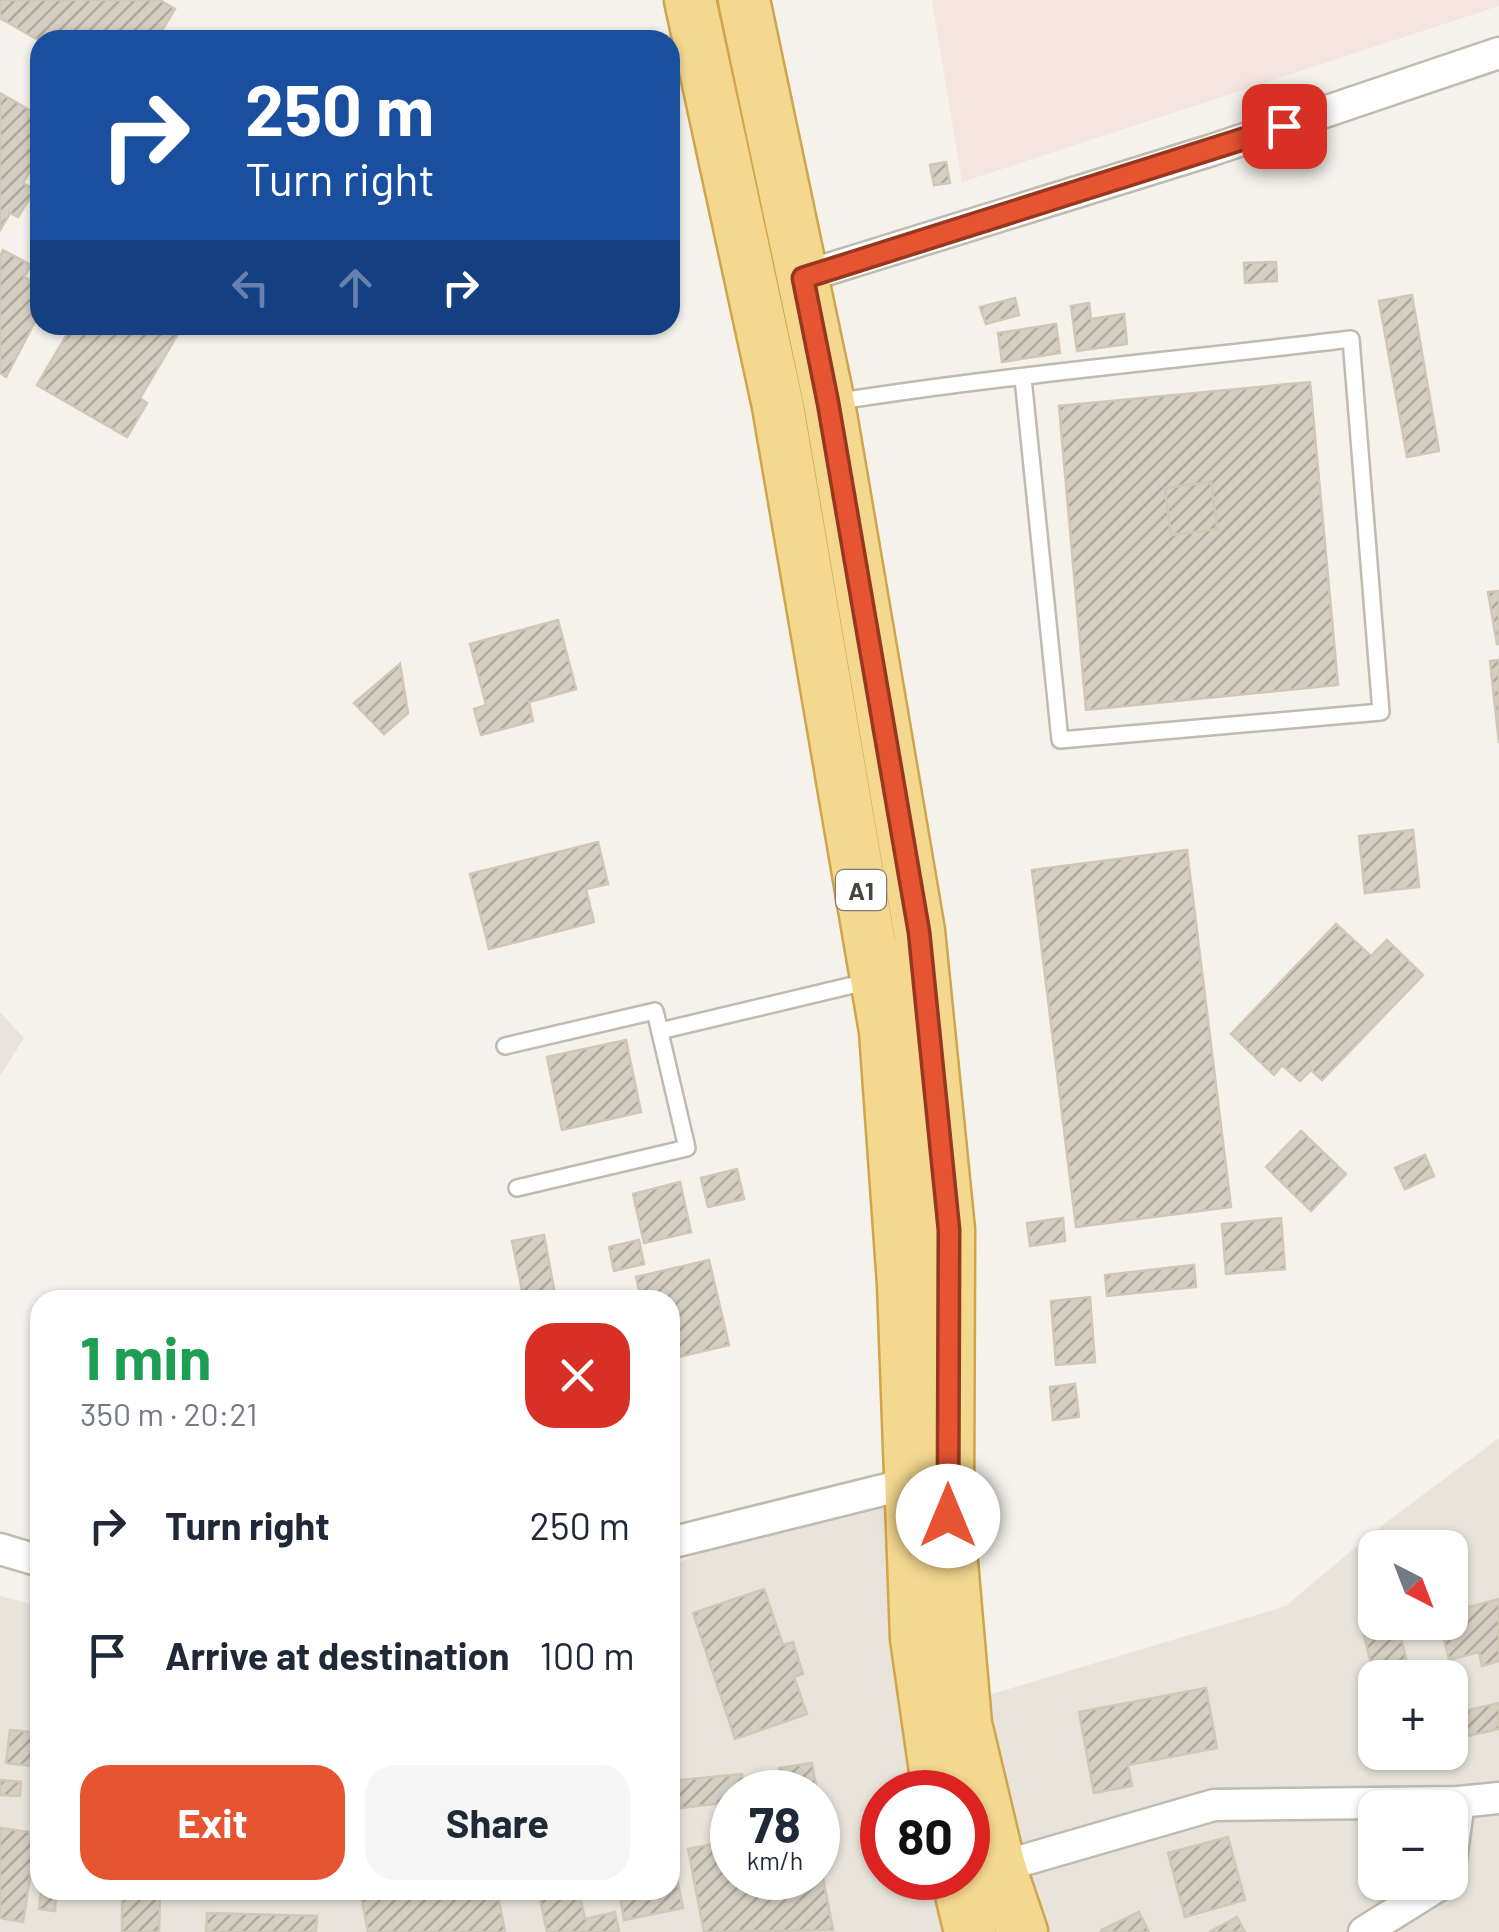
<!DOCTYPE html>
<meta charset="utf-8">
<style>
body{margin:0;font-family:Barlow,sans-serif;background:#f6f6f7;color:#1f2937;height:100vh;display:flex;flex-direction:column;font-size:38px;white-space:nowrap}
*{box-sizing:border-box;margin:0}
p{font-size:32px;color:#747a83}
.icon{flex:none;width:55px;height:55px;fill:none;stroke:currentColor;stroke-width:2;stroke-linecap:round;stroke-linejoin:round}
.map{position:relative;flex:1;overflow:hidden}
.details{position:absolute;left:30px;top:1290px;width:650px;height:610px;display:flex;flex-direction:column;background:#fff;border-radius:30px;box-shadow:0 2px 8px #0004}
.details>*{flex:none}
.hud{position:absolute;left:30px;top:30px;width:650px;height:305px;border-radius:30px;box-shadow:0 2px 8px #0004;background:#1a4fa0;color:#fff;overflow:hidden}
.needle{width:65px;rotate:138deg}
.controls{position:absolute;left:1358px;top:1530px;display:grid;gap:20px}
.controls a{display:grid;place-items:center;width:110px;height:110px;border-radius:20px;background:#fff;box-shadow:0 2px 8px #0004;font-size:50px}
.speed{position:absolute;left:710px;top:1770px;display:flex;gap:20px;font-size:50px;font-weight:700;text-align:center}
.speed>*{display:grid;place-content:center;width:130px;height:130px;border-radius:50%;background:#fff;box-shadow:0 2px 8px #0004;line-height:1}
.speed small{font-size:25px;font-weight:400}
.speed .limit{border:15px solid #d22;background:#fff;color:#111}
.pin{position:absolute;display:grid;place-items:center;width:85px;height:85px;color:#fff;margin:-42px;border-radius:20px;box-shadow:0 5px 15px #0006}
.me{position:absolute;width:110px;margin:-55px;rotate:0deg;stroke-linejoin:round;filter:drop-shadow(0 0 8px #0008)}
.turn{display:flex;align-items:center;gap:35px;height:210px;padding:0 50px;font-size:45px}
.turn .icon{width:130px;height:130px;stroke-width:2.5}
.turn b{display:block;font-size:70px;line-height:85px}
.lanes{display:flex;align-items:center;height:95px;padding:0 50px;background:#0003;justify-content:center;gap:50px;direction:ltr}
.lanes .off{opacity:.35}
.round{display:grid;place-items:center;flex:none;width:105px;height:105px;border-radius:30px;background:#f6f6f7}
.headline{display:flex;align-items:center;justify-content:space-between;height:170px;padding:0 50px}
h1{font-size:60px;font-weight:700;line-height:75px;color:#1e9e55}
.action{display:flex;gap:20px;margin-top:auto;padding:20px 50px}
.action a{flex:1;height:115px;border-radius:30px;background:#e75431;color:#fff;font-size:40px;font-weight:700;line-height:115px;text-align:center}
.action a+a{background:#f6f6f7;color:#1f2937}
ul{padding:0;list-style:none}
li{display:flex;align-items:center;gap:30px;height:130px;padding:0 50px}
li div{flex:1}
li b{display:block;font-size:38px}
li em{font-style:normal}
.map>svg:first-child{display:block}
.residential{fill:#e8e4db;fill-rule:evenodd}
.medical{fill:#f4e5e1}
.building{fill:url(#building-hatch);stroke:#d0c7b6;stroke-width:2.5;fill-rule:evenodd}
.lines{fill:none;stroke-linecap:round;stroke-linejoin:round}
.service-casing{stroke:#c0baaf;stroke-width:20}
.minor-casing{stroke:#c0baaf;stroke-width:35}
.trunk-casing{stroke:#d0a54b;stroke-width:55}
.service{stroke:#fff;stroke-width:15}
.minor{stroke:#fff;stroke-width:30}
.trunk{stroke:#f4d890;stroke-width:50}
.route-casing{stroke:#963720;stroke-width:25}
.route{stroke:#e75431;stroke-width:18}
.labels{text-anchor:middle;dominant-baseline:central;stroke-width:9;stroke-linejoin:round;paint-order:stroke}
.shield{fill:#fff;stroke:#807c75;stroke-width:2.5}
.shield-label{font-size:25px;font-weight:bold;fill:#49443a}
</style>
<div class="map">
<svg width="1499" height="1932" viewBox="0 0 1499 1932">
<defs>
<pattern id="building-hatch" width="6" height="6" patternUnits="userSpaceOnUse" patternTransform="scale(2.5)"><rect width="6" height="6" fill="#d5cfc3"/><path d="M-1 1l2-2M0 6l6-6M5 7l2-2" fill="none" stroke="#afaa9f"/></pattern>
</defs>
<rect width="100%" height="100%" fill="#f5f2ec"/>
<g class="residential">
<path d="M0,1012L24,1038L0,1076Z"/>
<path d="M1499,1438V1932H0V1596L40,1606V1890H670V1566L917,1460L985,1696L1286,1606L1372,1533ZM1375,1548H1450V1622H1375ZM1375,1678H1450V1752H1375ZM732,1792H818V1878H732ZM882,1792H968V1878H882ZM1375,1808H1450V1882H1375Z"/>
</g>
<path class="medical" d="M932,0H1499V6L962,182Z"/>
<g class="building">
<path d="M0,0H160L175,9L156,40L40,41L0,18Z"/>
<path d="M0,93L40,116V160L37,159L23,183L35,190L18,217L10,213L0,230Z"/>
<path d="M946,162L950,183L934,185L930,165Z"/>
<path d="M3,250L31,265L24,277L40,285V312L6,377L0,373V257Z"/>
<path d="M1276,262L1277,281L1245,283L1244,263Z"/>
<path d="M1412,295L1439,451L1407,457L1379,301Z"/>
<path d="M1015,298L1019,315L986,324L980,307Z"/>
<path d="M1089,303L1091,319L1124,314L1127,344L1077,351L1071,306Z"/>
<path d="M1056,324L1060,353L1002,362L998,333Z"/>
<path d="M179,325L182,327L140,398L147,403L127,437L37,385L69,331L61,325Z"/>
<path d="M1310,382L1338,685L1086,710L1059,406ZM1211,482L1217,529L1171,535L1165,488Z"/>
<path d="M1211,482L1217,529L1171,535L1165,488Z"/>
<path d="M1499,591V644H1497L1488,592Z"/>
<path d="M558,620L576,689L529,702L533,721L481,735L474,709L486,705L470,644Z"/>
<path d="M1499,660V743L1490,661Z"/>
<path d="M400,664L408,713L384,734L354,703Z"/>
<path d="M1413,830L1419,887L1365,893L1359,836Z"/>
<path d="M598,842L608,884L586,889L594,922L489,949L470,874Z"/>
<path d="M1187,850L1231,1207L1076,1227L1032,870Z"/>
<path d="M1336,924L1371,956L1387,940L1423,975L1322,1080L1311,1070L1300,1081L1282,1065L1274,1075L1231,1034Z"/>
<path d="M626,1040L641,1112L562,1130L547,1057Z"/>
<path d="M1301,1131L1346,1174L1311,1211L1266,1167Z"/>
<path d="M1425,1155L1434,1176L1405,1189L1395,1168Z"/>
<path d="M737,1169L744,1199L708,1207L701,1178Z"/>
<path d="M680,1182L691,1232L644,1243L633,1194Z"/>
<path d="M1063,1218L1065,1241L1030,1246L1027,1223Z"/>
<path d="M1281,1218L1285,1269L1226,1274L1222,1224Z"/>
<path d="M544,1235L556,1300H524L512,1241Z"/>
<path d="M639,1240L644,1264L614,1271L609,1247Z"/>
<path d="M709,1260L729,1345L670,1359V1300H641L636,1277Z"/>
<path d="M1194,1265L1196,1287L1107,1296L1105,1275Z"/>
<path d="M1090,1297L1095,1362L1056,1365L1051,1301Z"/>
<path d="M1075,1384L1079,1417L1053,1420L1050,1387Z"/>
<path d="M764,1589L783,1645L793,1642L803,1674L794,1677L807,1714L735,1739L693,1613Z"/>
<path d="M1499,1599V1661L1482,1666L1479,1652L1449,1660L1440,1622H1450V1612Z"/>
<path d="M1375,1610V1622H1397L1411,1678H1375V1681L1359,1614Z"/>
<path d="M1206,1688L1217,1748L1128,1765L1132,1786L1094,1793L1079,1712Z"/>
<path d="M1499,1703V1729L1467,1736L1461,1712Z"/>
<path d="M10,1730L39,1733L40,1767L6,1763Z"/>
<path d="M812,1763L817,1792H783L779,1768Z"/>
<path d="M742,1774L744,1792H732V1802L672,1809L670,1781Z"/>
<path d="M0,1780L21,1782L20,1796L0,1795Z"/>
<path d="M0,1828L37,1833L23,1922L0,1918Z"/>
<path d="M1228,1837L1245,1900L1185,1917L1168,1853Z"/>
<path d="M732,1840V1878H818V1851L833,1930L704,1932L688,1849Z"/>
<path d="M670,1843L683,1908L624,1920L619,1890H670Z"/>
<path d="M41,1890H56L55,1911L39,1909Z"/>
<path d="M65,1890H89L88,1898L64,1896Z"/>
<path d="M122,1890H160L159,1932H122Z"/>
<path d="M360,1890H497L505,1932H368Z"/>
<path d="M538,1890H588L579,1892L585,1919L615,1912L619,1932H547Z"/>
<path d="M1139,1912L1149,1932H1101V1930Z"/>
<path d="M207,1913L317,1916L316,1932H206Z"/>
<path d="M1237,1917L1245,1932H1209Z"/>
</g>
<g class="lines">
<g class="service-casing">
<g id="service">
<path d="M834,402C1005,375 1179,360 1351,339L1381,712L1060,740L1023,378"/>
<path d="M660,1031L870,981"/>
<path d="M505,1046L655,1011L687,1148L517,1188"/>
</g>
</g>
<g class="minor-casing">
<g id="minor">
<path d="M803,277L1212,150L1499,53"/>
<path d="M670,1543L911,1483"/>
<path d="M0,1549L40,1561"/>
<path d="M1000,1867L1214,1805L1459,1802L1499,1798"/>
<path d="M1450,1867L1459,1802"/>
<path d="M1364,1932L1444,1882"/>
</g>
</g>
<g class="trunk-casing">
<g id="trunk">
<path d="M690,0L778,406L885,1031L903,1284L916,1638L938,1792"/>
<path d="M744,0L829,403L919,931L949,1230L948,1516L966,1724L1000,1867L1022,1932"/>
<path d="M957,1878L970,1932"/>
</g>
</g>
<use href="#service" class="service"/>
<use href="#minor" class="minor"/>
<use href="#trunk" class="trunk"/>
</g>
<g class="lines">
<g class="route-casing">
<path id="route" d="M948,1516L949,1230L919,932L828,403L803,278L1284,126"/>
</g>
<use href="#route" class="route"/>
</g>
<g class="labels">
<rect class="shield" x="836" y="870" width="50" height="40" rx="8"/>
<g class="shield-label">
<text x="861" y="890">A1</text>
</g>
</g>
</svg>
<div class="controls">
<a><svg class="needle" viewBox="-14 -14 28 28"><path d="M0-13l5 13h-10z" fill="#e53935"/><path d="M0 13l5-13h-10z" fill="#747a83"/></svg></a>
<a>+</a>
<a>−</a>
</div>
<div class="speed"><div>78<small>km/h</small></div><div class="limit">80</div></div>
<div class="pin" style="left:1284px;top:126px;background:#d93025"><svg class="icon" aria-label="arrive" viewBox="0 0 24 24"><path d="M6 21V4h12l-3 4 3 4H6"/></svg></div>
<svg class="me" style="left:948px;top:1516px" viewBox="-20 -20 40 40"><circle r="19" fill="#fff"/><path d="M0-13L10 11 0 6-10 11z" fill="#e75431"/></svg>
<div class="hud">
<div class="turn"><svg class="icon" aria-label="right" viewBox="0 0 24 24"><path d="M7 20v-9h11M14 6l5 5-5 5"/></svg><div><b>250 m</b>Turn right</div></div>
<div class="lanes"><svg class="icon off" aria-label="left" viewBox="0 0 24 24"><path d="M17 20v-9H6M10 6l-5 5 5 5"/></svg><svg class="icon off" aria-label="ahead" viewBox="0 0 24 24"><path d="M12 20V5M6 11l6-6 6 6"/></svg><svg class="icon" aria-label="right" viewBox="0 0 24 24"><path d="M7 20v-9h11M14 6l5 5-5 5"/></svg></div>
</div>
<section class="details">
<div class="headline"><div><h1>1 min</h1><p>350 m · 20:21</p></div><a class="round" style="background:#d93025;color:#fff"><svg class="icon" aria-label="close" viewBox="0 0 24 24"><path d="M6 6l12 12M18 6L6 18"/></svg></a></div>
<ul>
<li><svg class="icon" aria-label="right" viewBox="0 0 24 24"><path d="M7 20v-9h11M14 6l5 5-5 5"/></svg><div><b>Turn right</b></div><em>250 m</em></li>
<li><svg class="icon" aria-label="arrive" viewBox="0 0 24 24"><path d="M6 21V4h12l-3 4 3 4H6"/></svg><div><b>Arrive at destination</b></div><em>100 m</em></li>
</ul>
<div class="action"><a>Exit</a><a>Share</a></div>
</section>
</div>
